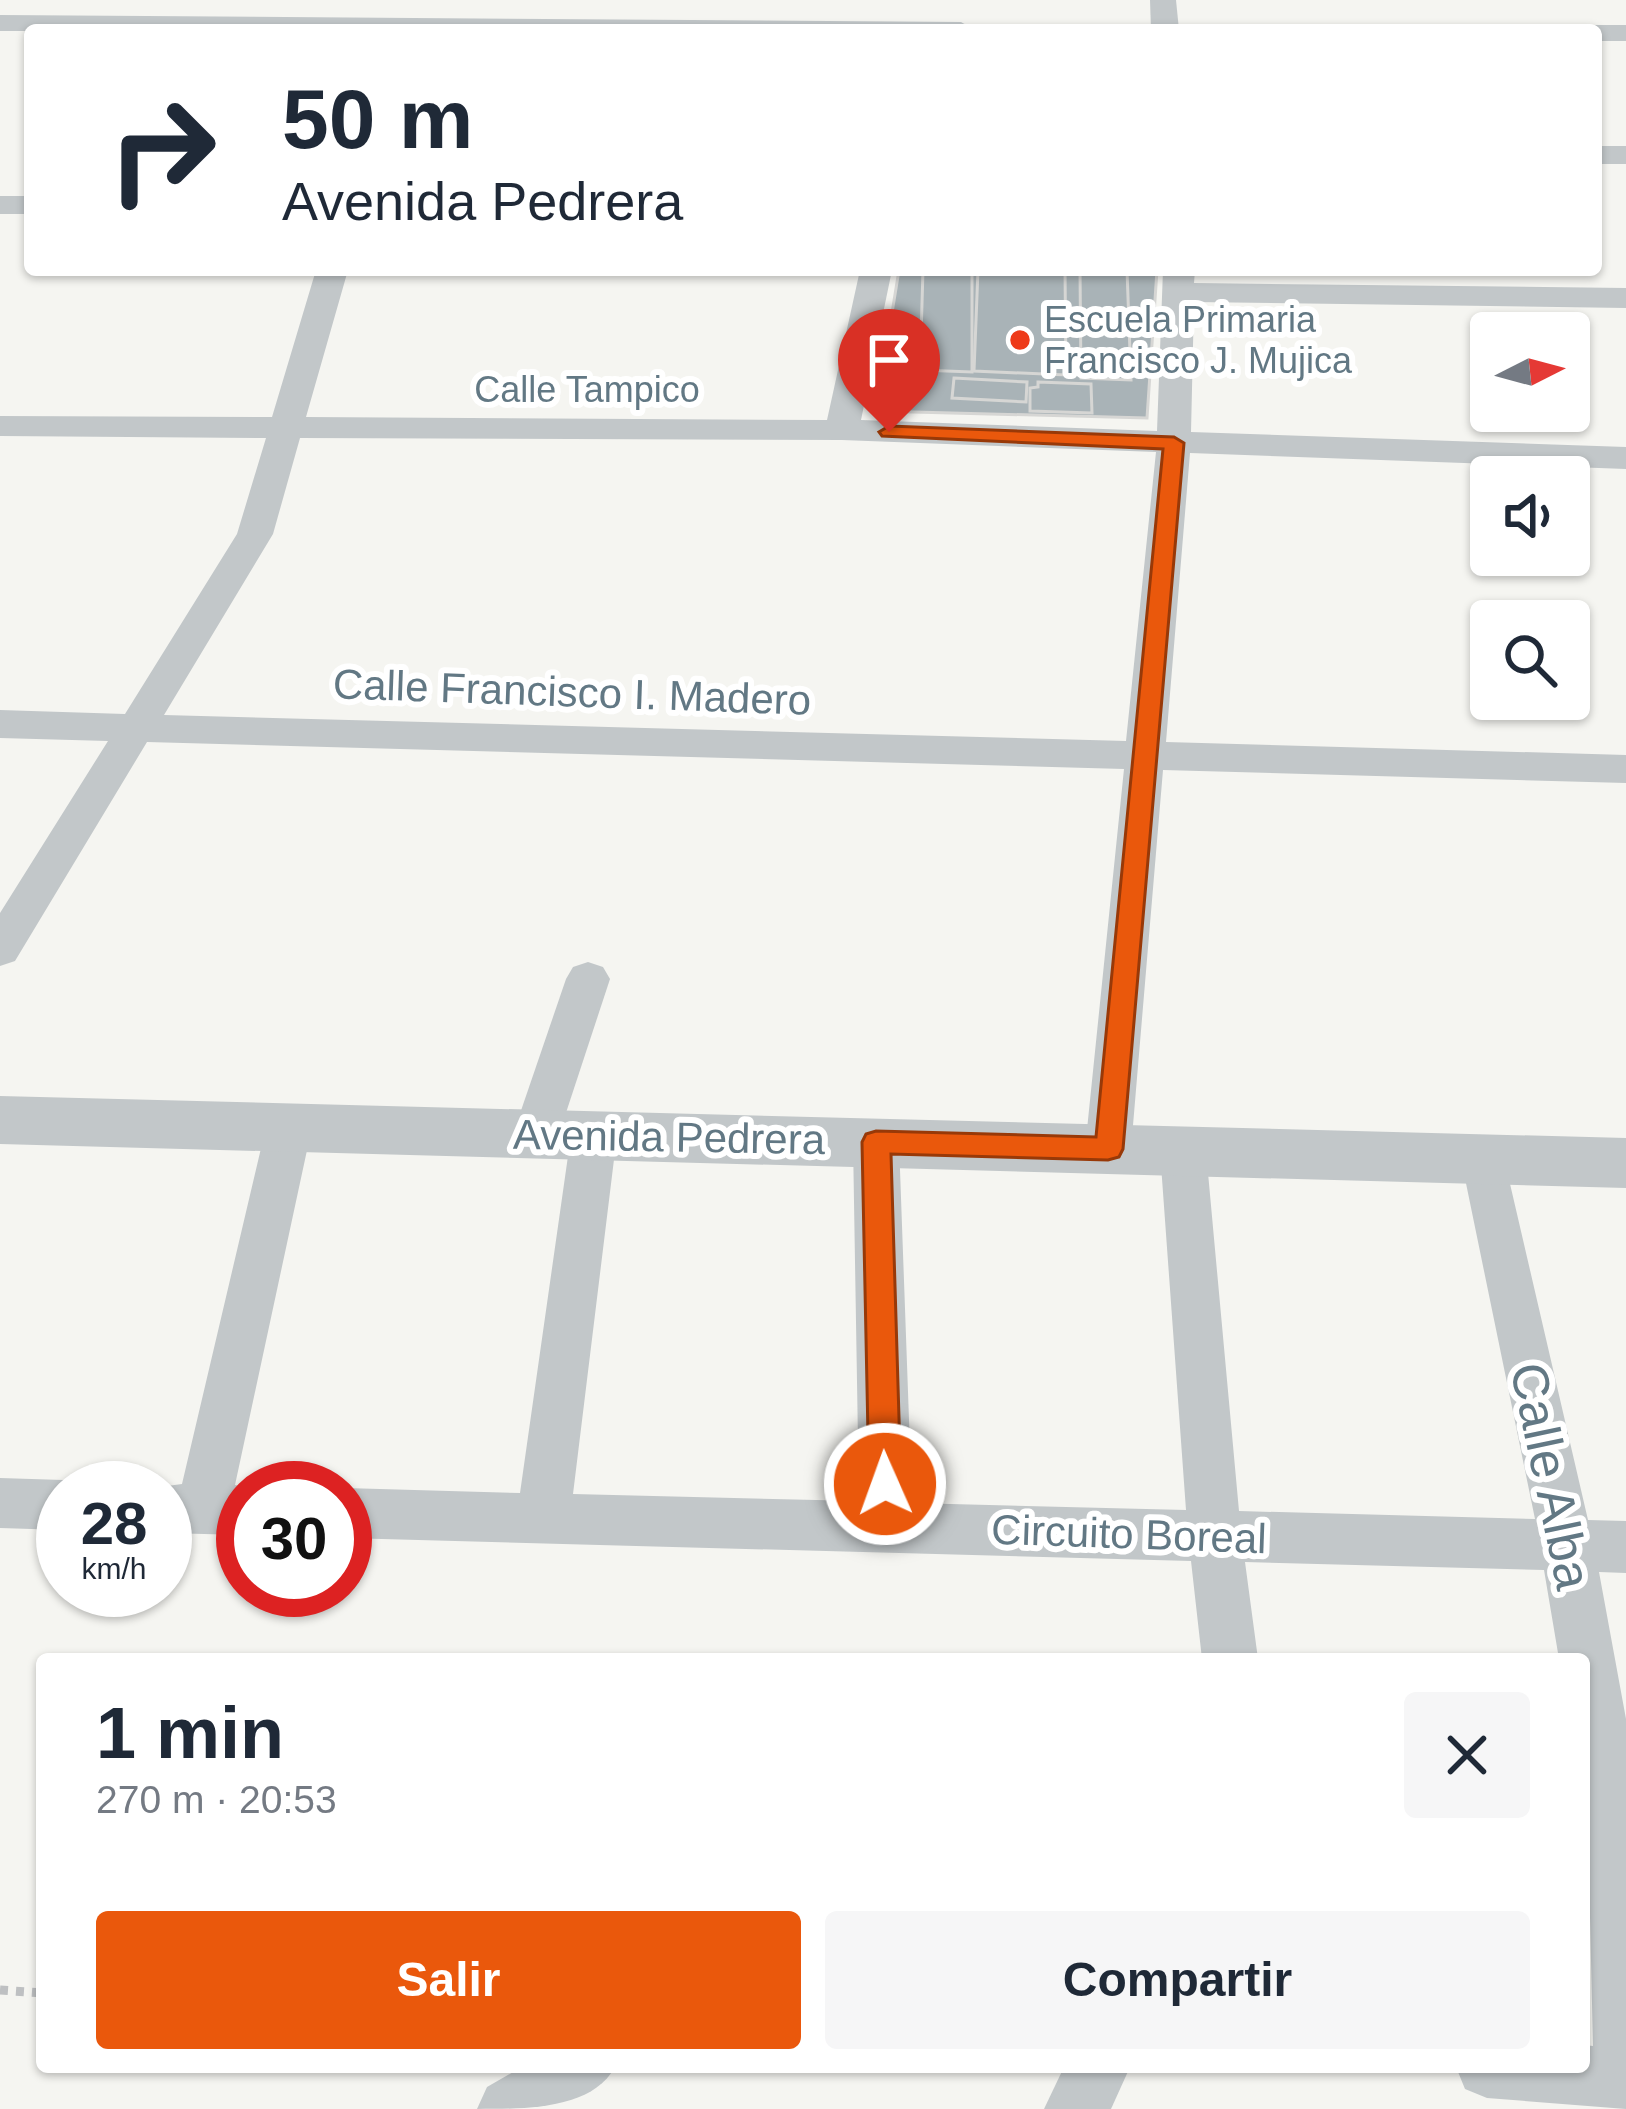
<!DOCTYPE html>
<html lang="es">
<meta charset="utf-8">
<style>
body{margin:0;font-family:Helvetica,sans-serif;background:#f6f6f7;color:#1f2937;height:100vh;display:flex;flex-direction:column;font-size:45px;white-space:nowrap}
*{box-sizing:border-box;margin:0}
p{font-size:39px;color:#747a83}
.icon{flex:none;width:66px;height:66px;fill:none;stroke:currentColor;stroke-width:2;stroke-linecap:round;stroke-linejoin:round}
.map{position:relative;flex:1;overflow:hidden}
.drawer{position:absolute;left:36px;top:1653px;width:1554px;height:420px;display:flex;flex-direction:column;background:#fff;border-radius:12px;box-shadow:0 3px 9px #0004}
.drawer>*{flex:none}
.top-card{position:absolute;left:24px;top:24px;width:1578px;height:252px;border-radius:12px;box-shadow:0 3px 9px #0004;background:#fff;color:#1f2937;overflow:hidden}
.needle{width:78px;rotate:84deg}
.tools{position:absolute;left:1470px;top:312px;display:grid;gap:24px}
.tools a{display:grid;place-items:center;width:120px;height:120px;border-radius:12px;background:#fff;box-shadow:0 3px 9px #0004;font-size:60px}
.speed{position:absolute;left:36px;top:1461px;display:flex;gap:24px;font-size:60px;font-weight:700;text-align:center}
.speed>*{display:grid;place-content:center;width:156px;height:156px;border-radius:50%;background:#fff;box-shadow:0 3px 9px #0004;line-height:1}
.speed small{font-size:30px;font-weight:400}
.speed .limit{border:18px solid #d22;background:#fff;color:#111}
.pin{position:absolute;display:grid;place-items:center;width:102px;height:102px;color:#fff;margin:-123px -51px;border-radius:50% 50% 50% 0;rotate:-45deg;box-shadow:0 0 12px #0007}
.pin .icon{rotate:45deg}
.me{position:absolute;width:132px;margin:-66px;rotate:358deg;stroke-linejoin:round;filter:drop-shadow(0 0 9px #0008)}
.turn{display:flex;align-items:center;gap:42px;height:252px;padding:0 60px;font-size:54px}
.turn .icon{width:156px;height:156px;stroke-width:2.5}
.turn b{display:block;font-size:84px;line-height:102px}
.round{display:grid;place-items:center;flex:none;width:126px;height:126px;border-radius:12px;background:#f6f6f7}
.summary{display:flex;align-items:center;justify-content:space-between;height:204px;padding:0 60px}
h1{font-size:72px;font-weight:700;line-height:90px}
.button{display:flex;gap:24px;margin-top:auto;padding:24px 60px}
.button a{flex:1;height:138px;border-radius:12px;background:#ea580c;color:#fff;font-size:48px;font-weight:700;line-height:138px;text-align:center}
.button a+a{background:#f6f6f7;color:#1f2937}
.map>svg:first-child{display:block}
.building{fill:#a9b3b7;stroke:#d6d6d4;stroke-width:3}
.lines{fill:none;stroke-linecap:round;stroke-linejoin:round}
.path{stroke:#bec0c2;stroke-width:9;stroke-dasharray:8 8;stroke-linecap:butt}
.minor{fill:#c2c7c9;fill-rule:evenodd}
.tertiary{fill:#c2c7c9;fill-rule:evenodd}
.route{fill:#ea580c;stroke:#983908;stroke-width:3}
.poi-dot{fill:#ee3a19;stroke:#fff;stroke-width:4.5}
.labels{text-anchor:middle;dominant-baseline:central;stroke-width:12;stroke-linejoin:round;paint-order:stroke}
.far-poi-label{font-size:36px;fill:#627884;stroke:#fff;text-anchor:start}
.far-street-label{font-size:36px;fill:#627884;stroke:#fff}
.street-label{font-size:42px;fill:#627884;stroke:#fff}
.near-street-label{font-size:51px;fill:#627884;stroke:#fff}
</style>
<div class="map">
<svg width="1626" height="2109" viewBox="0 0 1626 2109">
<rect width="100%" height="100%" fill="#f5f5f1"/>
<g class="building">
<path d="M899,270H1157L1147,418L876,411Z"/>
<path d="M923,270H972V372L920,370Z"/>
<path d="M978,270H1065L1066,375L974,371Z"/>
<path d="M1080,270H1127L1131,380L1081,378Z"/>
<path d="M954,378L1027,382L1026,402L952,398Z"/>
<path d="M1038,382L1091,384L1092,413L1030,411V388L1038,387Z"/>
</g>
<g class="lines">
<path class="path" d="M0,1990L42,1993"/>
<g class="minor">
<path d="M1150,0H1176L1179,30H1151Z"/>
<path d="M0,15L961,22L975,30L0,31Z"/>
<path d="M1596,25H1626V41H1596V30H1585Z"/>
<rect x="1596" y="146" width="30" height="18"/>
<rect x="0" y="196" width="30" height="18"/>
<path d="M316,270H348L306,417L827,420L860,270H892L861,420L1157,431L1163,270H1195L1194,283L1626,288V308L1194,302L1191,432L1626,447V469L1190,453L1166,742L1626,755V783L1163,770L1131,1149L1124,1163L1108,1168L1092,1163L1085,1149L1124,769L147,742L15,961L0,966V913L108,741L0,738V710L125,714L237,534L266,438L0,436V416L272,417ZM300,438L842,440L1156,452L1126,741L164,715L273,534Z"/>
<path d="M588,962L603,967L610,979L559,1134L552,1148L536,1153L520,1148L513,1134L566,979L573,967Z"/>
<path d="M289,1108L305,1114L312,1127L235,1485L251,1488H243V1535L165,1533V1488H152L182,1484L266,1127L273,1114Z"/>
<path d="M594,1116L610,1121L617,1135L573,1494L859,1501L853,1142L860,1128L876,1123L892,1128L899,1142L912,1503L1186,1510L1160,1151L1166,1137L1183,1132L1200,1137L1206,1151L1239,1511L1535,1519L1461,1159L1467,1145L1484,1140L1501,1145L1588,1520L1626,1521V1573L1599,1572L1626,1719V2109L1487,2098L1465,2089L1456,2067H1584V2045L1593,2046L1584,1659H1559L1544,1570L1245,1562L1258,1659H1202L1191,1561L345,1538V1488L520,1493L571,1135L578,1121Z"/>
<path d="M0,1478L63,1480L82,1488H63V1530L0,1528Z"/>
<path d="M522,2067H615C592,2109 528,2109 477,2109L487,2087Z"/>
<path d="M1064,2067H1130L1111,2109H1044Z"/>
</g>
<path class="tertiary" d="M0,1096L1626,1138V1188L0,1144Z"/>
</g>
<path class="route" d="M889,426L1174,437L1184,443L1123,1149L1119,1157L1108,1160L891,1154L901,1484L897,1495L885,1499L874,1495L869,1484L862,1142L866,1134L876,1131L1096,1137L1163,449L882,436L879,432Z"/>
<circle class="poi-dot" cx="1020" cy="340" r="12"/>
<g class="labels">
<g class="far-poi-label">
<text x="1044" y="319">Escuela Primaria<tspan x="1044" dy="41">Francisco J. Mujica</tspan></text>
</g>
<g class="far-street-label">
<text x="587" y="389">Calle Tampico</text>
</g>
<g class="street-label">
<text transform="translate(572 692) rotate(2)">Calle Francisco I. Madero</text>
<text transform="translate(669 1137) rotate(1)">Avenida Pedrera</text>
<text transform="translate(1129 1534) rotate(2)">Circuito Boreal</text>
</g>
<g class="near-street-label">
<text transform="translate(1551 1476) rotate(78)">Calle Alba</text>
</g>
</g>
</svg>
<div class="tools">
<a><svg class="needle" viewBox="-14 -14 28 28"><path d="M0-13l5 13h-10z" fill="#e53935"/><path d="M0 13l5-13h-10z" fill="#747a83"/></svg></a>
<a><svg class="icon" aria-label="sound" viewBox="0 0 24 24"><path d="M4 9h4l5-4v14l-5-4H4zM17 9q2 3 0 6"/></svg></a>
<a><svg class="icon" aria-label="search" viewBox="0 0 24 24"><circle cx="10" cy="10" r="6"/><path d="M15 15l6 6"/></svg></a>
</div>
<div class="speed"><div>28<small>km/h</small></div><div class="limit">30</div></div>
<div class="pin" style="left:889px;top:432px;background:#d93025"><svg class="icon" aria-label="arrive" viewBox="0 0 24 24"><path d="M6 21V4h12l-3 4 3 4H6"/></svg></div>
<svg class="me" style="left:885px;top:1484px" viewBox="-20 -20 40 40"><circle r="17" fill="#ea580c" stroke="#fff" stroke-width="3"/><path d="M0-11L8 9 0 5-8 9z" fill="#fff"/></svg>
<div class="top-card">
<div class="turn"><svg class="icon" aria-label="right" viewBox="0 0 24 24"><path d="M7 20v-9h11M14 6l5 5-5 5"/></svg><div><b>50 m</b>Avenida Pedrera</div></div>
</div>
<section class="drawer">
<div class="summary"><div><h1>1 min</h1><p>270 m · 20:53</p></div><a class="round"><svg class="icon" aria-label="close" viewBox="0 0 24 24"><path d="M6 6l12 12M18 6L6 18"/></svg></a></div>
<div class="button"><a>Salir</a><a>Compartir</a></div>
</section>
</div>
